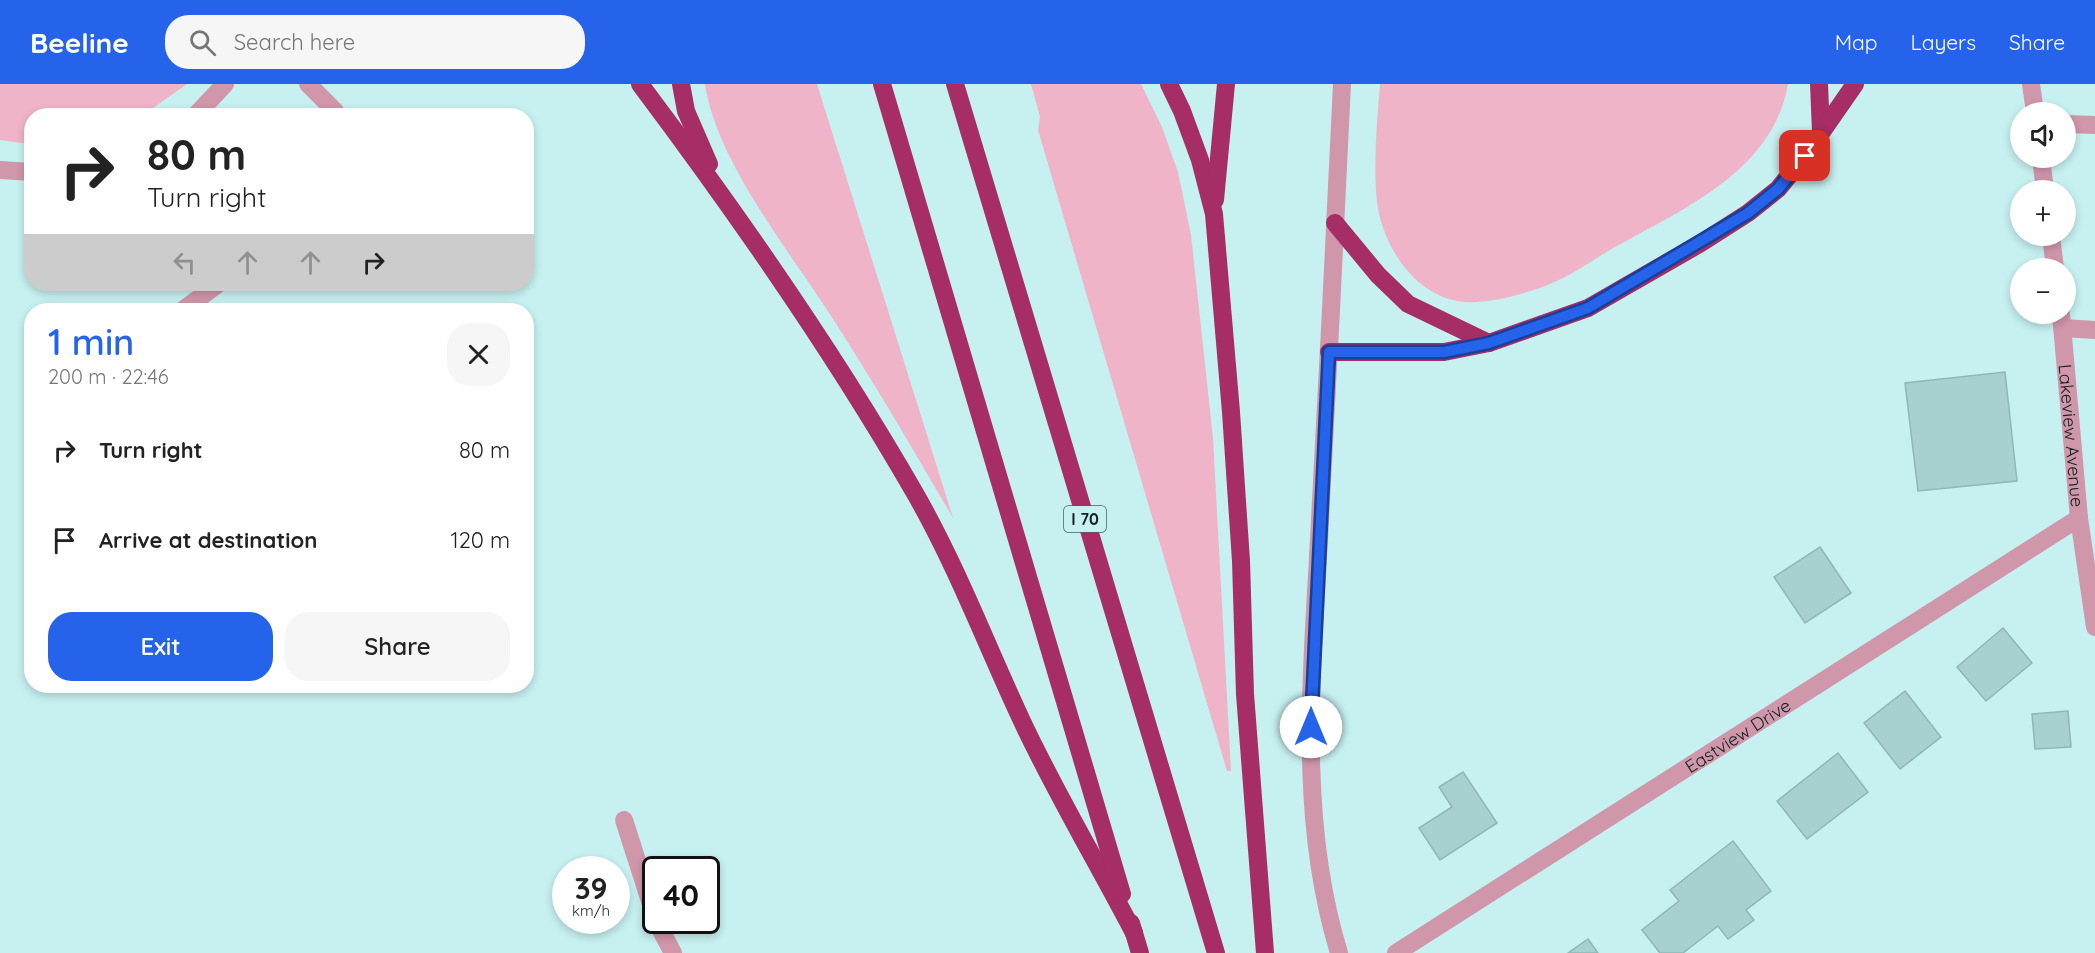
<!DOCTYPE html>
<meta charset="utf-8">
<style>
body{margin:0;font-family:Quicksand,sans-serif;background:#f6f6f6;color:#222;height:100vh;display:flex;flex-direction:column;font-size:22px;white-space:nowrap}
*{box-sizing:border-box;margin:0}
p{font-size:20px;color:#767676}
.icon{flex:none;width:33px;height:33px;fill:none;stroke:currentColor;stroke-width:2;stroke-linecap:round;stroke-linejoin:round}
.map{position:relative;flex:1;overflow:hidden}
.sheet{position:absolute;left:24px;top:219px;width:510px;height:390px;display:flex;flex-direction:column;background:#fff;border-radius:24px;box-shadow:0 3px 9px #0003}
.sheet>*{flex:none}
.top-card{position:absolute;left:24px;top:24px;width:510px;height:183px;border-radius:24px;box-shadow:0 3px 9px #0003;background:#fff;color:#222;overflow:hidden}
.buttons{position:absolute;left:2010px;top:18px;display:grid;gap:12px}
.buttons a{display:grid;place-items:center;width:66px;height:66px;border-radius:50%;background:#fff;box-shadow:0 3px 9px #0003;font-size:30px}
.speed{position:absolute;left:552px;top:772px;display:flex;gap:12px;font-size:30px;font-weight:700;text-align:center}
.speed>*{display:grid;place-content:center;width:78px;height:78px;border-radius:50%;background:#fff;box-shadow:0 3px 9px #0003;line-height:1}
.speed small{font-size:15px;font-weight:400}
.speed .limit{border:3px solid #111;border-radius:9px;background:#fff;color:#111}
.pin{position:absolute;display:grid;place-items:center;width:51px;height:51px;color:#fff;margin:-26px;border-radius:12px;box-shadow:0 3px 9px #0006}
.me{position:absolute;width:66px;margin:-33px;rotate:0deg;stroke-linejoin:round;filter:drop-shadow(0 0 4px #0008)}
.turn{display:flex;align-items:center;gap:21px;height:126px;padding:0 24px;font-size:27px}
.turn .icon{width:78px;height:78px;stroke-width:2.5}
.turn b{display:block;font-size:42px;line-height:51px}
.lanes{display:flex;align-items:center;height:57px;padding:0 24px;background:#0003;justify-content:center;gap:30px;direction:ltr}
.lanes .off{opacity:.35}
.round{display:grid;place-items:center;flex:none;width:63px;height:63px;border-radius:24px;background:#f6f6f6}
.summary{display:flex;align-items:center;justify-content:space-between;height:102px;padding:0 24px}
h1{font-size:36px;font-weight:600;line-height:45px;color:#2563eb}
.cta{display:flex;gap:12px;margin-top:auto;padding:12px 24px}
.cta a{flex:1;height:69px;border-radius:24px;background:#2563eb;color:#fff;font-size:24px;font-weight:600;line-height:69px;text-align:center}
.cta a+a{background:#f6f6f6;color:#222}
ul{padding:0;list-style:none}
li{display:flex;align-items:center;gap:18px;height:90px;padding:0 24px}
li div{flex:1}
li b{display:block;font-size:22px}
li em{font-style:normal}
header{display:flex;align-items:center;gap:36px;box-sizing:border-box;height:84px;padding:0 30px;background:#2563eb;color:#fff}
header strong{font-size:28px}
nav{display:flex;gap:33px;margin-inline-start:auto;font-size:21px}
.search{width:420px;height:54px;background:#f6f6f6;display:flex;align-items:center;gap:15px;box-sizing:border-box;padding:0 21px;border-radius:24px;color:#767676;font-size:22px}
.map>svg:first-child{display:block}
.green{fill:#f0b4c8}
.building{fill:#a8d0d0;stroke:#90b7b7;stroke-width:1.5}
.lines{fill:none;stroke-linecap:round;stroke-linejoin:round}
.minor{stroke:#d096aa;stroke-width:18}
.highway{stroke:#a62d65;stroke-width:18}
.route-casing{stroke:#184099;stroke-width:15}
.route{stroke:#2563eb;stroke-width:10}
.labels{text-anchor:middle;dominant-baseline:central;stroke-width:4.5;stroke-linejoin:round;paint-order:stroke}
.shield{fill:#c7f0f0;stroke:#486060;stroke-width:1.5}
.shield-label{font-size:16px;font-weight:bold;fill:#122222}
.street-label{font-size:18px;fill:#122222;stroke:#c7f0f0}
</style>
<header>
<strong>Beeline</strong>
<div class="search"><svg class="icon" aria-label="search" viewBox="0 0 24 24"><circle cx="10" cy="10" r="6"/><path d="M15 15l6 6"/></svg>Search here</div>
<nav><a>Map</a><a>Layers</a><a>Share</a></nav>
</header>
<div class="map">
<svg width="2095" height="869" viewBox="0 0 2095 869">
<rect width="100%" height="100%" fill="#c7f0f0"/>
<g class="green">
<path d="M0,0H187L143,31L32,32L31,60H29L0,56Z"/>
<path d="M705,0H817L953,434C914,367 875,300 833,235C791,169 716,77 705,0Z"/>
<path d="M1031,0H1141L1162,43L1178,88L1191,151L1213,354L1231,687H1227L1038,46L1040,33Z"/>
<path d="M1380,0H1788C1773,87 1683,125 1613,164C1593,176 1572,191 1550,200C1528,209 1499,217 1476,218C1421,222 1383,166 1377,118C1373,78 1377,39 1380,0Z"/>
</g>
<g class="building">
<path d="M2005,288L2017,397L1918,407L1905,299Z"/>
<path d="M1820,463L1851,509L1805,539L1774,493Z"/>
<path d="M2003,544L2032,579L1986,617L1957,583Z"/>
<path d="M1905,607L1941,653L1900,685L1864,639Z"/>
<path d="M2068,627L2071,663L2035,665L2032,630Z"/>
<path d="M1838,669L1868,708L1807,755L1777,717Z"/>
<path d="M1463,688L1497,739L1440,776L1419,744L1452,723L1439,703Z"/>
<path d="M1733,757L1771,807L1746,826L1754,836L1728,855L1718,842L1683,869H1660L1642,846L1679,817L1670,806Z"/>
<path d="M1588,855L1598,869H1568Z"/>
</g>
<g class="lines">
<g class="minor">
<path d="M308,0L335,27L336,32"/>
<path d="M2031,0L2035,28"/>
<path d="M195,32L225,0"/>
<path d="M2066,40L2095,41"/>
<path d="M2041,74L2045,106"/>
<path d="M0,86L32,88"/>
<path d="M2051,152L2055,184"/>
<path d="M183,226L218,200"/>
<path id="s1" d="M2061,230L2079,434L2095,543"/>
<path d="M2063,244L2095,246"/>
<path d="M624,736L656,836"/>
<path d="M656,837L673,869"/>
<path d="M1339,869C1296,729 1313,580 1320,436C1328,291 1335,145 1342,0"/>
<path id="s2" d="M1396,869L2079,434"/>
</g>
<g class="highway">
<path d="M640,0C739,132 834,268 916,411C957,483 986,560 1021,635C1055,708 1097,778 1134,849"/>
<path d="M681,0L686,27L709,80"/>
<path d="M882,0L1122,810"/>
<path d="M955,0L1216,869"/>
<path d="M1169,0L1182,27L1200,76L1214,130L1231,328L1241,477L1245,610L1265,869"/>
<path d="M1819,0L1821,48"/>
<path d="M1215,116L1226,0"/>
<path d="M1335,139L1378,191L1408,220L1489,259"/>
<path d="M1329,268H1444L1489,259L1588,224L1701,159L1748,129L1778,105L1805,72L1855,0"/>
<path d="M1131,839L1140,869"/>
</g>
</g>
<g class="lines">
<g class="route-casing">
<path id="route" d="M1311,643L1329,268H1444L1489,259L1588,224L1748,129L1778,105L1805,72"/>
</g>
<use href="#route" class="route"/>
</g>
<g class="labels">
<rect class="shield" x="1064" y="422" width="42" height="26" rx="4.5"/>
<g class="shield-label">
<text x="1085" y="435">I 70</text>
</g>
<g class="street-label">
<text stroke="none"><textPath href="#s1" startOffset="122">Lakeview Avenue</textPath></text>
<text stroke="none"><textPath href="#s2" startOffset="405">Eastview Drive</textPath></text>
</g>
</g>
</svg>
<div class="buttons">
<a><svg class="icon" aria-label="sound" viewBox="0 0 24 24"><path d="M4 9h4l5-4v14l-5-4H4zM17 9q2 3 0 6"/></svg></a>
<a>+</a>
<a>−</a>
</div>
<div class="speed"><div>39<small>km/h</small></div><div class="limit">40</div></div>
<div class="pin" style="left:1805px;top:72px;background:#d93025"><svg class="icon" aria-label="arrive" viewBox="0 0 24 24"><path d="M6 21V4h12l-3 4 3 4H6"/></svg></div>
<svg class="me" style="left:1311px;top:643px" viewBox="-20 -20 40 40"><circle r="19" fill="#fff"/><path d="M0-13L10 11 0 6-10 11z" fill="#2563eb"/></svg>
<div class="top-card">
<div class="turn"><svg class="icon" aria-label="right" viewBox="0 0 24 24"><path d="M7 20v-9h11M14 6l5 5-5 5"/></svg><div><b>80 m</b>Turn right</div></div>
<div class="lanes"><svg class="icon off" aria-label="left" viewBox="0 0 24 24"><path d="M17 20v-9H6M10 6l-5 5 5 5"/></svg><svg class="icon off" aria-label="ahead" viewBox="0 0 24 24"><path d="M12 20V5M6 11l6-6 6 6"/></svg><svg class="icon off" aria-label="ahead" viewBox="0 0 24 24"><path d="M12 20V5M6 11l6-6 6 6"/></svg><svg class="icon" aria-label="right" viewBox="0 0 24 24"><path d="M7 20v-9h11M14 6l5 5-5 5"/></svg></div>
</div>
<section class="sheet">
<div class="summary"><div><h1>1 min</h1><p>200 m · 22:46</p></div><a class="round"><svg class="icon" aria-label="close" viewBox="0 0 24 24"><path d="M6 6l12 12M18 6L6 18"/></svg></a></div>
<ul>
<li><svg class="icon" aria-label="right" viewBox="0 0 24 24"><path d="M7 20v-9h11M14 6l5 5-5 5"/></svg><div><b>Turn right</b></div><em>80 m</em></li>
<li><svg class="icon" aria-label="arrive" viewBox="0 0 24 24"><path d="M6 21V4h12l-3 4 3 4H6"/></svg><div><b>Arrive at destination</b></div><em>120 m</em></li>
</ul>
<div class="cta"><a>Exit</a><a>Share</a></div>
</section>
</div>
